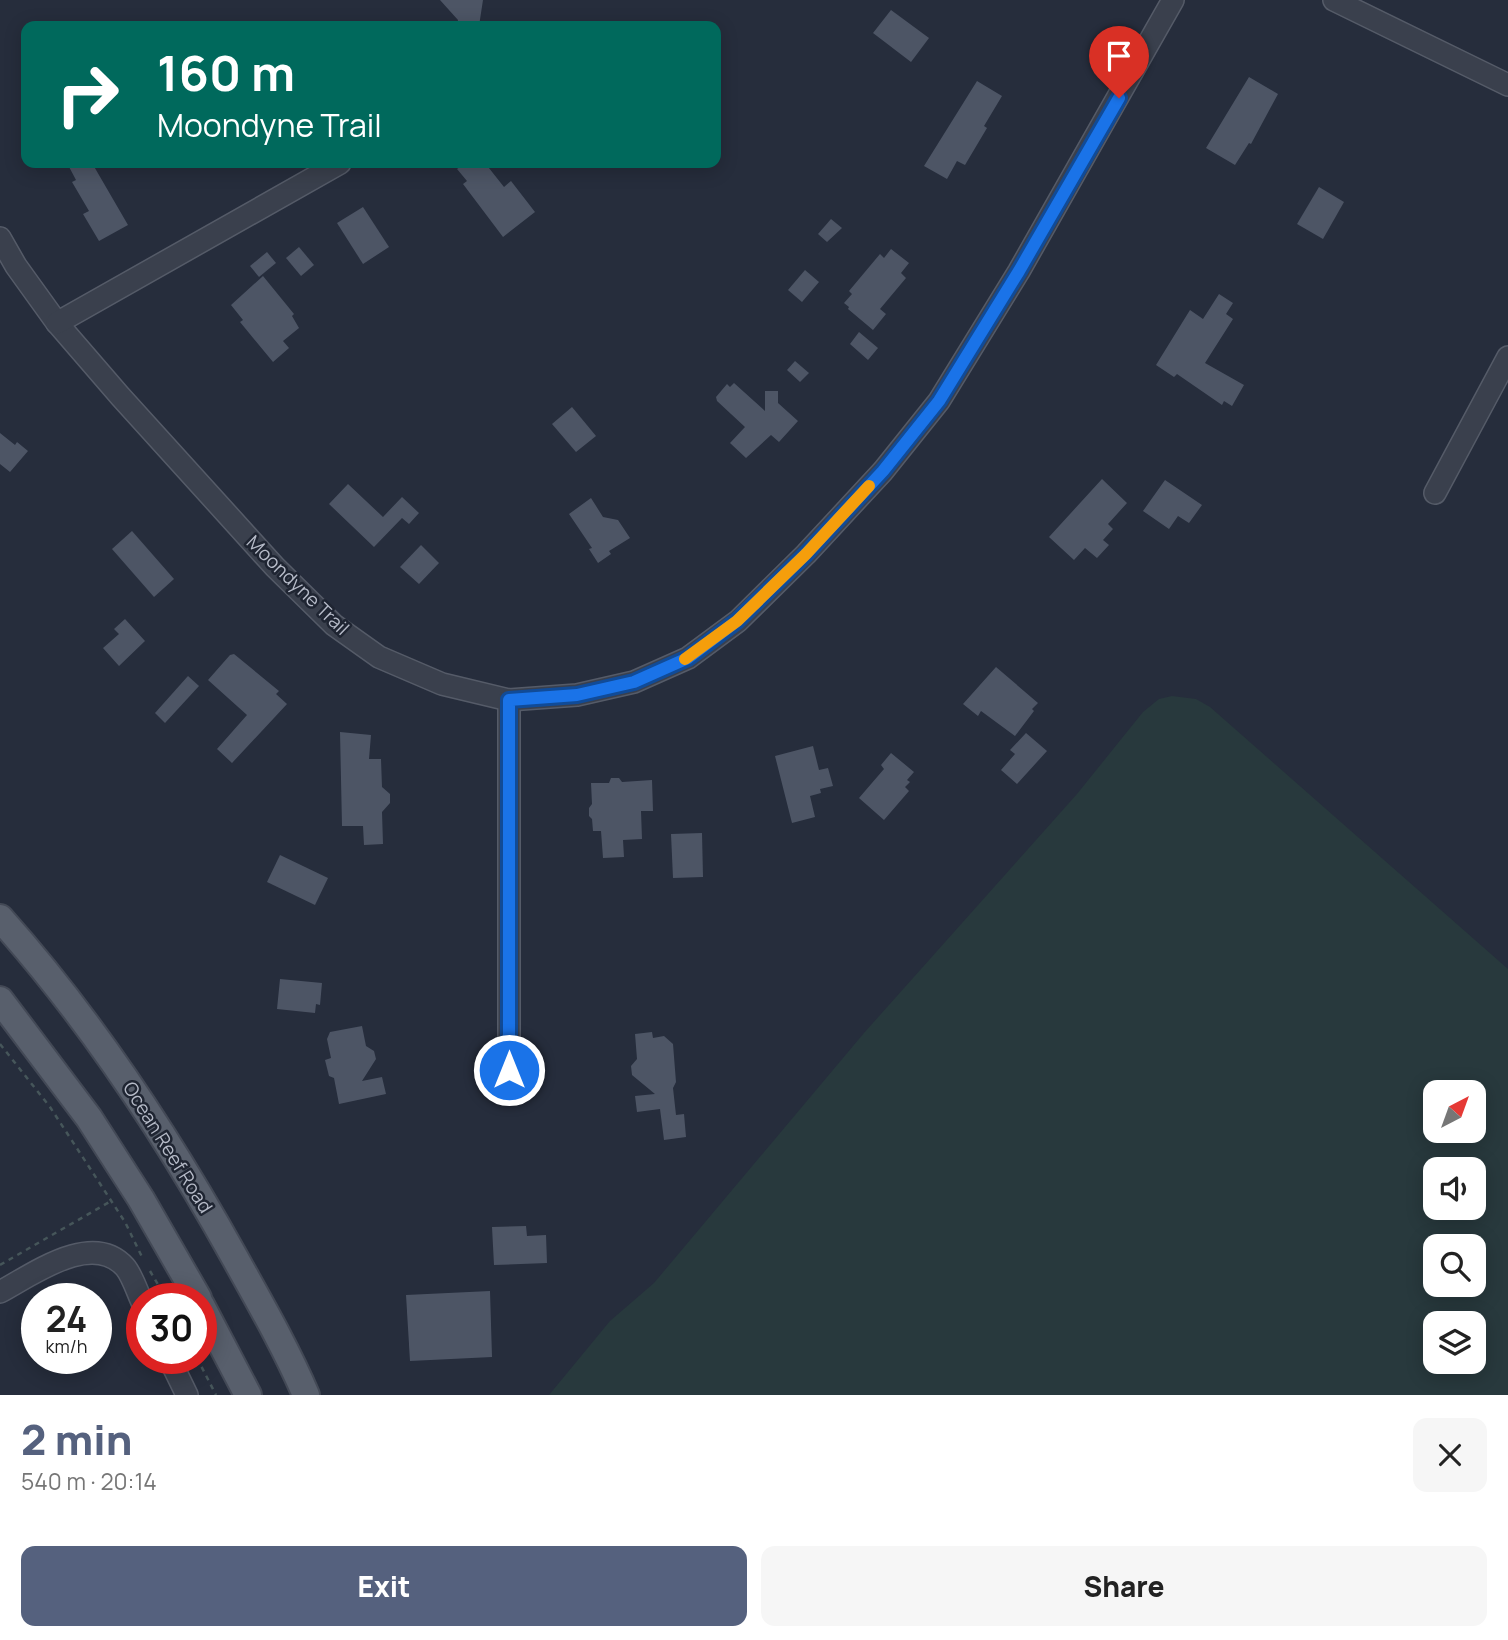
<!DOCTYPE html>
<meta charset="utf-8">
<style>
body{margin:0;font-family:Manrope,sans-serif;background:#f6f6f6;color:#222;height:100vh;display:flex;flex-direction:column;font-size:26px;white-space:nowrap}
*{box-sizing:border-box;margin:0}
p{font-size:23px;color:#767676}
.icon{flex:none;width:38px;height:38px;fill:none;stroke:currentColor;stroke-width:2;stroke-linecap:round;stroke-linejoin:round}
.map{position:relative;height:1395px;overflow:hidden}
.side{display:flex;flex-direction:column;background:#fff;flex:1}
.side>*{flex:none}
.top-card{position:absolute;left:21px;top:21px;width:700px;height:147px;border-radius:14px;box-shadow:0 4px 18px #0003;background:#00695c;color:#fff;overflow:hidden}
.needle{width:46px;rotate:41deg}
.controls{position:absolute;left:1423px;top:1080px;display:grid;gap:14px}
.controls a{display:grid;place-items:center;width:63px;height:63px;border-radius:14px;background:#fff;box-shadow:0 4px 18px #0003;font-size:35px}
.speed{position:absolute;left:21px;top:1283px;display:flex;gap:14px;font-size:35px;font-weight:700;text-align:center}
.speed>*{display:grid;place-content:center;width:91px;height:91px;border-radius:50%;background:#fff;box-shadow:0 4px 18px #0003;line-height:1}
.speed small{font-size:18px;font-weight:400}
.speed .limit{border:10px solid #d22;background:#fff;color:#111}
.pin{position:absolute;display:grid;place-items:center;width:60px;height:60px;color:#fff;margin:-72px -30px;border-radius:50% 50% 50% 0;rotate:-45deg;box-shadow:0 0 7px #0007}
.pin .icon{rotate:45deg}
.me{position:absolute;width:77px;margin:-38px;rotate:0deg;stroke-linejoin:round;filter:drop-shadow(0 0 5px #0008)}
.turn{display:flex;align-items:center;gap:24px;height:147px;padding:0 21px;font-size:32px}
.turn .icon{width:91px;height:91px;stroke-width:2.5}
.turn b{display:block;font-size:49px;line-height:60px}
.round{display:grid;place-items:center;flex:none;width:74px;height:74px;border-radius:14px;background:#f6f6f6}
.headline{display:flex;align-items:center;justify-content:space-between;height:119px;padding:0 21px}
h1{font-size:42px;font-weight:800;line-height:52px;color:#55617e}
.cta{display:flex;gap:14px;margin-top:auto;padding:14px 21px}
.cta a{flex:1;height:80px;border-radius:14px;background:#55617e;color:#fff;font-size:28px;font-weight:800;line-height:80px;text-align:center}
.cta a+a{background:#f6f6f6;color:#222}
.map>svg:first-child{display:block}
.green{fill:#28393d;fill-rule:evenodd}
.building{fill:#4d5565}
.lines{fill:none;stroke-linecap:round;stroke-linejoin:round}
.minor-casing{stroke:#555b68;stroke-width:24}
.major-casing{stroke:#434956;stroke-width:30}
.path{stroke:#46565a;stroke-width:2.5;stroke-dasharray:5 5;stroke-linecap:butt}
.minor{stroke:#3a404d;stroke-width:21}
.major{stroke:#585f6c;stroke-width:26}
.route-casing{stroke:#114b97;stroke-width:18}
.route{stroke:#1a73e8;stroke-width:12}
.slow{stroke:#f59e0b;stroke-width:12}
.labels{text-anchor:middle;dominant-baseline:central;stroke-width:5;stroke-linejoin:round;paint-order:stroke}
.street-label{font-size:19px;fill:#b6bbc8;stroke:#1f2532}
</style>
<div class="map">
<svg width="1508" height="1395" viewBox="0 0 1508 1395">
<rect width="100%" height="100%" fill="#262d3c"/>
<path class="green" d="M1172,696L1196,699L1210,707L1508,969V1395H549L610,1321L654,1283L864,1033L1077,794L1143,712L1159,699ZM1435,1092H1474V1130H1435ZM1435,1169H1474V1208H1435ZM1435,1246H1474V1284H1435ZM1435,1323H1474V1362H1435Z"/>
<g class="building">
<path d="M440,0H483L479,26H457L458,20Z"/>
<path d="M891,10L929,38L911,62L873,33Z"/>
<path d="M1249,77L1278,94L1251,144L1249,143L1235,165L1206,148Z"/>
<path d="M977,81L1002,96L984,126L987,128L965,165L957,161L947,179L924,166Z"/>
<path d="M67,163H92L128,225L99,241L83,214L89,211L72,182L76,180Z"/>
<path d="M465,163H485L504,187L511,181L535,212L503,237L463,184L467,181L457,169Z"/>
<path d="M1319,187L1344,202L1323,239L1297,224Z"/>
<path d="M363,207L389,247L363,264L337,223Z"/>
<path d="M831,219L842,228L827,242L818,234Z"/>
<path d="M299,247L314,265L301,276L286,258Z"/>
<path d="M891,249L909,263L901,273L906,278L880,309L886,314L873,330L848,309L849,307L844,303L852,294L849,291L880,254L884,258Z"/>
<path d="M267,252L276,263L259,277L250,266Z"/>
<path d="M805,270L819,282L802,302L788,290Z"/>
<path d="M263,276L294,314L292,316L299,328L283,341L289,348L273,362L240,322L243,320L231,305Z"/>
<path d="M1219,294L1233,303L1226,314L1233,319L1205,363L1244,385L1232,406L1224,401L1222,405L1177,374L1174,377L1156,365L1190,310L1203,319Z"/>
<path d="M859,332L878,348L868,360L850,344Z"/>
<path d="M795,361L809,373L800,382L787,370Z"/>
<path d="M734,383L765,411V391H778V403L798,421L779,442L771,435L746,458L730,443L745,427L717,401L716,397L727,384L730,387Z"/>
<path d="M572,407L596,436L576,452L552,424Z"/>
<path d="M0,433L15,445L17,442L28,451L10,472L0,464Z"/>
<path d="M1102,479L1127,503L1108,524L1113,529L1103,540L1109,545L1097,558L1085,548L1074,560L1049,537Z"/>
<path d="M1165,480L1202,505L1189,523L1178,516L1169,529L1143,511Z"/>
<path d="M348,484L383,517L402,497L419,513L409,524L402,518L374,547L329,504Z"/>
<path d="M591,498L603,517L618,520L630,538L609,551L611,554L598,563L589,549L592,548L569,514Z"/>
<path d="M132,531L174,579L154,597L112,549Z"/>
<path d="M421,545L439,563L419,584L400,567Z"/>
<path d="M125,619L145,641L119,666L103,648L119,634L114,629Z"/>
<path d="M234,654L279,691L276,694L287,704L232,763L217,749L247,715L208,680L230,655Z"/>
<path d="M996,667L1038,703L1032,709L1034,711L1015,736L981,711L978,716L963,704Z"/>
<path d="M188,676L199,686L165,723L155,713Z"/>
<path d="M340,732L371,735L369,759H381L382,787L390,794V803L382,812L383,844L364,845L363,826H342Z"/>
<path d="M1026,733L1047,751L1017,784L1001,770L1015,754L1010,750Z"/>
<path d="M813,746L819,770L828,768L833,786L820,789L821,793L810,796L815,817L792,823L775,756Z"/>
<path d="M891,753L914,772L907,780L910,782L905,787L909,791L884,820L859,798L884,769L881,765Z"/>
<path d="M611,778H619L622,782L652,780L653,811H641L642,839L623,840L624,857L603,858L601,831H593L592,819L589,816V808L592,804L591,783H609Z"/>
<path d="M702,833L703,877L673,878L671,834Z"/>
<path d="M280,855L328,878L315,905L267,882Z"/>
<path d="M280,979L322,983L320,1005L316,1004L315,1013L277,1009Z"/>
<path d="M362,1026L366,1046L374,1051L376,1059L362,1081L382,1077L386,1094L339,1104L334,1078L329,1076L325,1060L331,1058L327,1039L330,1032Z"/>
<path d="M652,1032L653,1038L664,1036L673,1044L676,1082L673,1088L676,1115L684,1114L686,1137L664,1140L660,1109L637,1112L635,1096L655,1094L632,1075L631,1066L637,1059L635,1034Z"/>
<path d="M526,1226L527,1236L546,1235L547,1263L494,1265L492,1227Z"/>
<path d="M490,1291L492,1357L410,1361L406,1295Z"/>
</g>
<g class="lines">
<g class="minor-casing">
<g id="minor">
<path d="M1334,0L1508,85"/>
<path d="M0,238L16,266L57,323L120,396L275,567L334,625L379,657L442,684L509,700L577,695L634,682L688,658L738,621L806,554L883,471L939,401L1019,271L1173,0"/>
<path d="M57,323L340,163"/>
<path d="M1435,493L1508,357"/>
<path d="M509,1070V700"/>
<path d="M0,1292C32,1275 92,1230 125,1267C132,1275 137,1291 142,1302"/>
<path d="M169,1358L187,1395"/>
</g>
</g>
<g class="major-casing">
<g id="major">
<path d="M0,918C92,1021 168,1137 235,1258C260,1303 286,1348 306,1395"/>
<path d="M0,1000L89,1118L141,1199L198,1298"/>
<path d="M201,1305L248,1395"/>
</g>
</g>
<g class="path">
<path d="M0,1044L50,1107L125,1222L143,1259"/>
<path d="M0,1265L111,1201"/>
<path d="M150,1271L166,1298"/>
<path d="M197,1358L216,1395"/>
</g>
<use href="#minor" class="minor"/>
<use href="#major" class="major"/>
</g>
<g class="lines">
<g class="route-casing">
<path id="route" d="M509,1070V700L577,695L634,682L688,658L737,621L806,554L883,471L939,401L1019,271L1119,98"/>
</g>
<use href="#route" class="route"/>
<path class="slow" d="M685,659L737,621L806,554L869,486"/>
</g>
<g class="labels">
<g class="street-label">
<text transform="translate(298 585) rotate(44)">Moondyne Trail</text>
<text transform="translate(168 1147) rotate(58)">Ocean Reef Road</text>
</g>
</g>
</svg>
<div class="controls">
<a><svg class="needle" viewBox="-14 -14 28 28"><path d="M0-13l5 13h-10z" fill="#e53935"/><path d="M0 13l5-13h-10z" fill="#767676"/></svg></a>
<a><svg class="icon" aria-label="sound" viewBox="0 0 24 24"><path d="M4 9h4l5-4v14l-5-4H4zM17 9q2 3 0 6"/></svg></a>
<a><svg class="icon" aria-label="search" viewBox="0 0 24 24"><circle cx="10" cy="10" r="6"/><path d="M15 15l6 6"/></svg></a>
<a><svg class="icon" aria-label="layers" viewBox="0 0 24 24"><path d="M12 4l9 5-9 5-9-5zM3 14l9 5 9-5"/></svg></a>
</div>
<div class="speed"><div>24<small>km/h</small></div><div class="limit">30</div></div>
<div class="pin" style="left:1119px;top:98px;background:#d93025"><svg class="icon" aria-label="arrive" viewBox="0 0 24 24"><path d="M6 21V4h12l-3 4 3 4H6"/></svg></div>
<svg class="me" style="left:509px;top:1070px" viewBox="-20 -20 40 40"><circle r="17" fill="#1a73e8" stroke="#fff" stroke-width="3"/><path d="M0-11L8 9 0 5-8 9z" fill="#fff"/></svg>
<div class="top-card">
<div class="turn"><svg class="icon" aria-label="right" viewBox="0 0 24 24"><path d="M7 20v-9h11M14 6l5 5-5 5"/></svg><div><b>160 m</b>Moondyne Trail</div></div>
</div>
</div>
<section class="side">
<div class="headline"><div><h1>2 min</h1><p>540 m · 20:14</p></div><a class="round"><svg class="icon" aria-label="close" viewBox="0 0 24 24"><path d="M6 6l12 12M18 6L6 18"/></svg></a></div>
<div class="cta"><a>Exit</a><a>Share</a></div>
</section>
